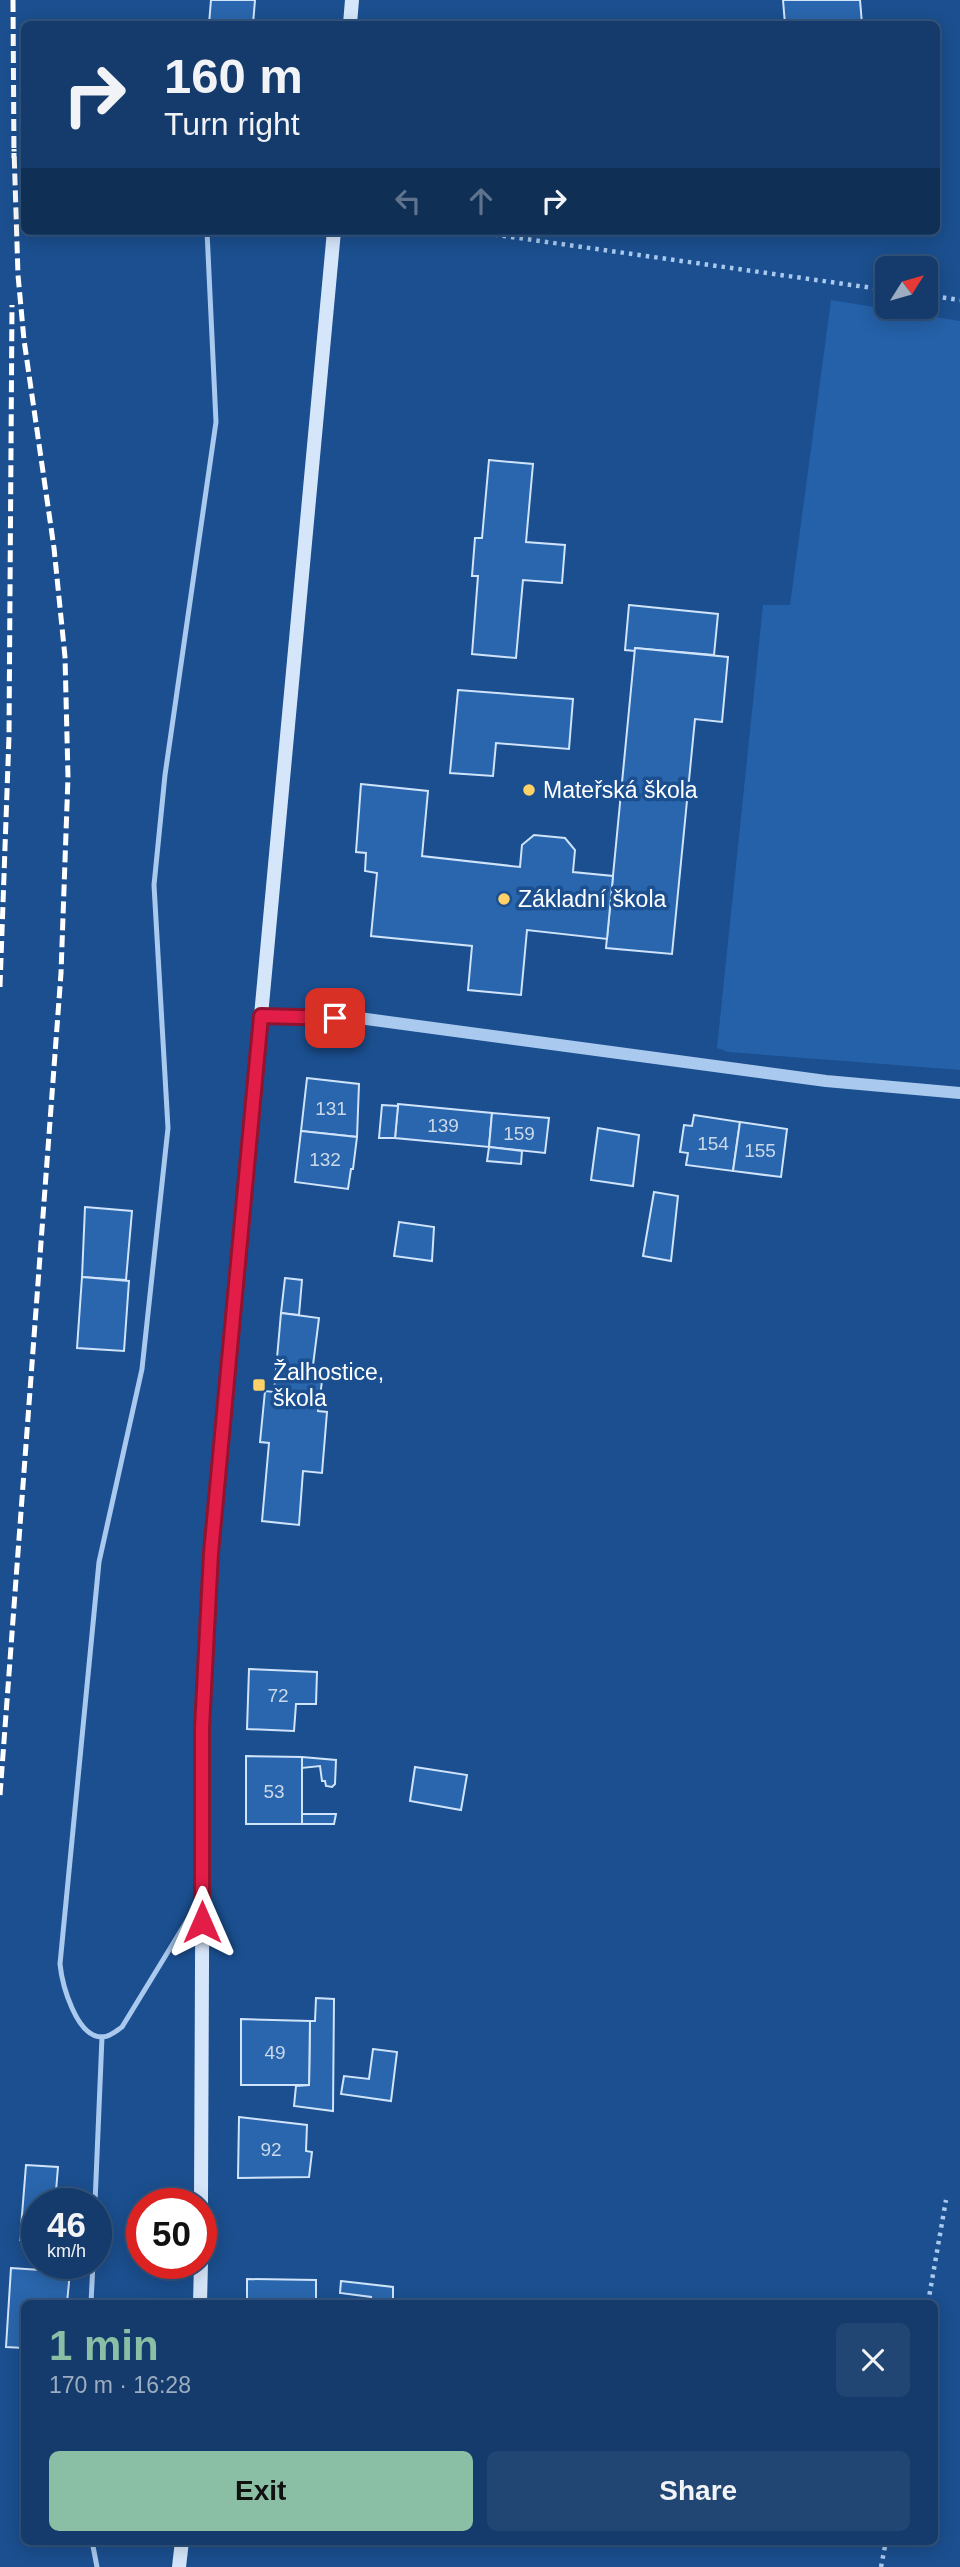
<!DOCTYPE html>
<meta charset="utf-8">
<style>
body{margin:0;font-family:Arial,sans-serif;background:#214673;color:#f1f3f6;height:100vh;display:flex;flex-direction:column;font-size:26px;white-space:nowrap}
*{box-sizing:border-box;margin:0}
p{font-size:23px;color:#9dadc1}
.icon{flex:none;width:38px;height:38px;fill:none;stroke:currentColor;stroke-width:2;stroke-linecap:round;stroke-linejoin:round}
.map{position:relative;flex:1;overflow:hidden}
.details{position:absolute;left:21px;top:2300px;width:917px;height:245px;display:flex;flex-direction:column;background:#143b6b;border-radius:10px;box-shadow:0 4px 18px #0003,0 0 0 2px #33557e}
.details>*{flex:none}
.top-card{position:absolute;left:21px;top:21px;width:919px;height:214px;border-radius:10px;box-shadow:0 4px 18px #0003,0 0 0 2px #33557e;background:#143b6b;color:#f1f3f6;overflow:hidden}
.needle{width:46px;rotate:53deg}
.buttons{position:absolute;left:875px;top:256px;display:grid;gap:14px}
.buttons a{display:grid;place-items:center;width:63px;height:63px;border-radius:10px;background:#143b6b;box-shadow:0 4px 18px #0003,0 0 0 2px #33557e;font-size:35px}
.speed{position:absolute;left:21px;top:2188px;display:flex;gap:14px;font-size:35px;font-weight:700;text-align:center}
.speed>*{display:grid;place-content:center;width:91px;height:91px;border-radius:50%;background:#143b6b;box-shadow:0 4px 18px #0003,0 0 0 2px #33557e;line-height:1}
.speed small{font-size:18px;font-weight:400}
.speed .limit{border:10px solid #d22;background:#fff;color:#111}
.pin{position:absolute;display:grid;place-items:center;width:60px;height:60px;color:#fff;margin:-30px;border-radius:14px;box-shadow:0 4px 10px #0006}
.me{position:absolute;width:77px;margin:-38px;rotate:0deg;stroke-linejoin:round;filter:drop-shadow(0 0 5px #0008)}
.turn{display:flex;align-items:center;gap:24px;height:147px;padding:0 28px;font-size:32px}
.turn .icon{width:91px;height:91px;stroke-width:2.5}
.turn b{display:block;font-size:49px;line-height:60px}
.lanes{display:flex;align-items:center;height:66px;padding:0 28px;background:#0003;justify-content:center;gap:35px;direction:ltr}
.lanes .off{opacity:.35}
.round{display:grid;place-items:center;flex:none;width:74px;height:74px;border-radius:10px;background:#214673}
.summary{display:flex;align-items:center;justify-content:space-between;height:119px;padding:0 28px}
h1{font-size:42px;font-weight:600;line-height:52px;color:#8abfa5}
.cta{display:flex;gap:14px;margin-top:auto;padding:14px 28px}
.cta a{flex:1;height:80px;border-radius:10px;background:#8abfa5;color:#111;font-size:28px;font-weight:600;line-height:80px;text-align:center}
.cta a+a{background:#214673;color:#f1f3f6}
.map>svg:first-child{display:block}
.green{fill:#2461a8}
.building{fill:#2a66ad;stroke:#cfe3fa;stroke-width:2}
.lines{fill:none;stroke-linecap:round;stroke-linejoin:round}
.path{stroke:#a9c9ee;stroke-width:4.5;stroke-dasharray:3.5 5;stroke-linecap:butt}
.service{stroke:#a9c9ee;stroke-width:5}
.tertiary{stroke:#a9c9ee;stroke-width:12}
.secondary{stroke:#d6e6fa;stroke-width:14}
.rail{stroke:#fff;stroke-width:5;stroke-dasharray:12 5;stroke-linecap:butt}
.route-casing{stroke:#92132f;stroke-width:18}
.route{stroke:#e11d48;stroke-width:12}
.poi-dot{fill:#ffd166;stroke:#1b4f8f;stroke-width:2.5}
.labels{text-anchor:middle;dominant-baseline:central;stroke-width:7;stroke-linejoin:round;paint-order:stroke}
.number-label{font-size:19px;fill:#cad9ea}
.poi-label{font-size:23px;fill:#fff;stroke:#1b4f8f;text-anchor:start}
</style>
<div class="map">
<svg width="960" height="2567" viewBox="0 0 960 2567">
<rect width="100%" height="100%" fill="#1b4f8f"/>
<path class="green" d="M831,300L960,321V1070L728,1052L717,1048L763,605H790Z"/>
<g class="building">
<path d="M211,0H255L253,24H209Z"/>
<path d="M783,0H860L862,24H785Z"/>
<path d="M489,460L533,464L526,542L565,545L562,583L523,580L516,658L472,654L478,576H472L475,538H482Z"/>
<path d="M629,605L718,614L714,655L635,648V651L625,650Z"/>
<path d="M635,648L728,657L722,722L695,719L672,954L606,948Z"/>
<path d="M458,690L573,699L569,749L496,743L493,776L450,773Z"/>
<path d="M361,784L428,791L422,856L520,867L522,845L534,835L565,838L575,850L573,872L613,876L607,939L527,930L521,995L468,990L472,946L371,936L377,873L365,871L366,853L356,852Z"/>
<path d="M307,1078L359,1084L357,1137L301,1131Z"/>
<path d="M398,1104L492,1113L489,1147L395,1138Z"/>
<path d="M382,1105L398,1106L395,1138H379Z"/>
<path d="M492,1113L549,1118L545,1153L489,1147Z"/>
<path d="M694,1115L740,1122L733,1171L686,1165L688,1153L680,1152L684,1125L692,1126Z"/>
<path d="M740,1122L787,1129L781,1177L733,1171Z"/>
<path d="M598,1128L639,1135L633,1186L591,1180Z"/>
<path d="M301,1131L357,1137L353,1169H351L348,1189L295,1182Z"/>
<path d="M489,1147L522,1151L521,1164L487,1161Z"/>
<path d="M654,1192L678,1196L671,1261L643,1256Z"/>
<path d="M85,1207L132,1211L126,1280L82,1277Z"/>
<path d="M399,1222L434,1227L432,1261L394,1256Z"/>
<path d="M82,1277L129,1281L124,1351L77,1348Z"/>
<path d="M285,1278L302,1280L299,1315L281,1313Z"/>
<path d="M281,1313L319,1318L312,1373L323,1374L318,1411L327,1412L322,1473L303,1471L299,1525L262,1521L269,1443L260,1442L265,1391L274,1392Z"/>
<path d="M249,1669L317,1672L316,1704H296L294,1731L247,1729Z"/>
<path d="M246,1756L302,1757V1824H246Z"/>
<path d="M302,1757L336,1760L335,1784L332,1787L326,1786L325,1781H322L320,1766L302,1768Z"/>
<path d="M415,1767L467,1775L461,1810L410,1801Z"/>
<path d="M302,1814H336L334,1824H302Z"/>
<path d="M316,1998L334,1999L333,2111L294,2106L296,2086L309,2085L310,2021H315Z"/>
<path d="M241,2019L310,2021L309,2085H241Z"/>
<path d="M373,2049L397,2052L391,2101L341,2094L344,2076L369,2079Z"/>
<path d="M239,2117L307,2125L306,2151L312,2152L309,2177L238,2178Z"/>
<path d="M26,2165L58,2167L55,2203H37V2241L20,2240Z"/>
<path d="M11,2268L70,2272L67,2303H24V2348L6,2347Z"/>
<path d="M247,2279L316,2280V2303H247Z"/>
<path d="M341,2281L393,2287V2303H371V2297L340,2293Z"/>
</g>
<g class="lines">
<g class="path">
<path d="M469,231L887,290"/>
<path d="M926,295L960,300"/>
<path d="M928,2303L946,2200"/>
<path d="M881,2567L886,2541"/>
</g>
<g class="service">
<path d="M199,1901L122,2027C116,2031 110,2037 102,2037C76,2037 62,1984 60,1964L99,1562L142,1369L168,1128L154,885L165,775L216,422L207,231"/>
<path d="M95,2203L102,2037"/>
<path d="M91,2303L93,2263"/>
<path d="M92,2541L97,2567"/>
</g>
<path class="tertiary" d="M261,1016L359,1018L826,1081L960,1093"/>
<g class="secondary">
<path d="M350,24L352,0"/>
<path d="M201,2203L203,1728L211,1553L334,231"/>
<path d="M200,2303L201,2263"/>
<path d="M179,2567L182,2541"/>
</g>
<g class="rail">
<path d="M13,0L14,158"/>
<path d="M0,987L9,736L12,305"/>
<path d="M0,1795L61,973L68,777L65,657L54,548L24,340L18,275L14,149"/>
</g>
</g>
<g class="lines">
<g class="route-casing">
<path id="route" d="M202,1922V1728L211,1553L261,1016L335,1018"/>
</g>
<use href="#route" class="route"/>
</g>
<g class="poi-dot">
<circle cx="529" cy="790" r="7"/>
<circle cx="504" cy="899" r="7"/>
<rect x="252" y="1378" width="14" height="14" rx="3.5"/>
</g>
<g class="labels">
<g class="number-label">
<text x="331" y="1108">131</text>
<text x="443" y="1125">139</text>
<text x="519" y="1133">159</text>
<text x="713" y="1143">154</text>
<text x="760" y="1150">155</text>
<text x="325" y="1159">132</text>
<text x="278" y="1695">72</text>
<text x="274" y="1791">53</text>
<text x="275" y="2052">49</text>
<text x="271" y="2149">92</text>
</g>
<g class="poi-label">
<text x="543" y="790">Mateřská škola</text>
<text x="518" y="899">Základní škola</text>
<text x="273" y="1372">Žalhostice,<tspan x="273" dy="26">škola</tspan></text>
</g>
</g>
</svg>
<div class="buttons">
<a><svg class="needle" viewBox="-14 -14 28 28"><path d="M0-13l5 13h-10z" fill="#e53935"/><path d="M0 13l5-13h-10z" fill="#9dadc1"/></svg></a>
</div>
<div class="speed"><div>46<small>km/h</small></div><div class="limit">50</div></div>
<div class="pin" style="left:335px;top:1018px;background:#d93025"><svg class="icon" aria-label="arrive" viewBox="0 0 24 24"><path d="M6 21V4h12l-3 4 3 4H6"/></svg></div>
<svg class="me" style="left:202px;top:1922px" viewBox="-20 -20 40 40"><path d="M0-17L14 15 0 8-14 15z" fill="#e11d48" stroke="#fff" stroke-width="4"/></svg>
<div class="top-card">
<div class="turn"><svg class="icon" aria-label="right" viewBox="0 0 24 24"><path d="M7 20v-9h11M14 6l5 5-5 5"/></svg><div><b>160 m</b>Turn right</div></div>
<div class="lanes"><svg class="icon off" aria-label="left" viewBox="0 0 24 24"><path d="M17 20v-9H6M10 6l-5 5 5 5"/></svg><svg class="icon off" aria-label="ahead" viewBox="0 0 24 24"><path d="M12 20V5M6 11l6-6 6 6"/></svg><svg class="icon" aria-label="right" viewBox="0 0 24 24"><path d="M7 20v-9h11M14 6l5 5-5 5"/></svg></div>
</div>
<section class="details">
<div class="summary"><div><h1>1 min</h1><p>170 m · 16:28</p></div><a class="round"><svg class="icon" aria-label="close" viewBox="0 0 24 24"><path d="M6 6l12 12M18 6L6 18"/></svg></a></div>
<div class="cta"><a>Exit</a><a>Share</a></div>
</section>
</div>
